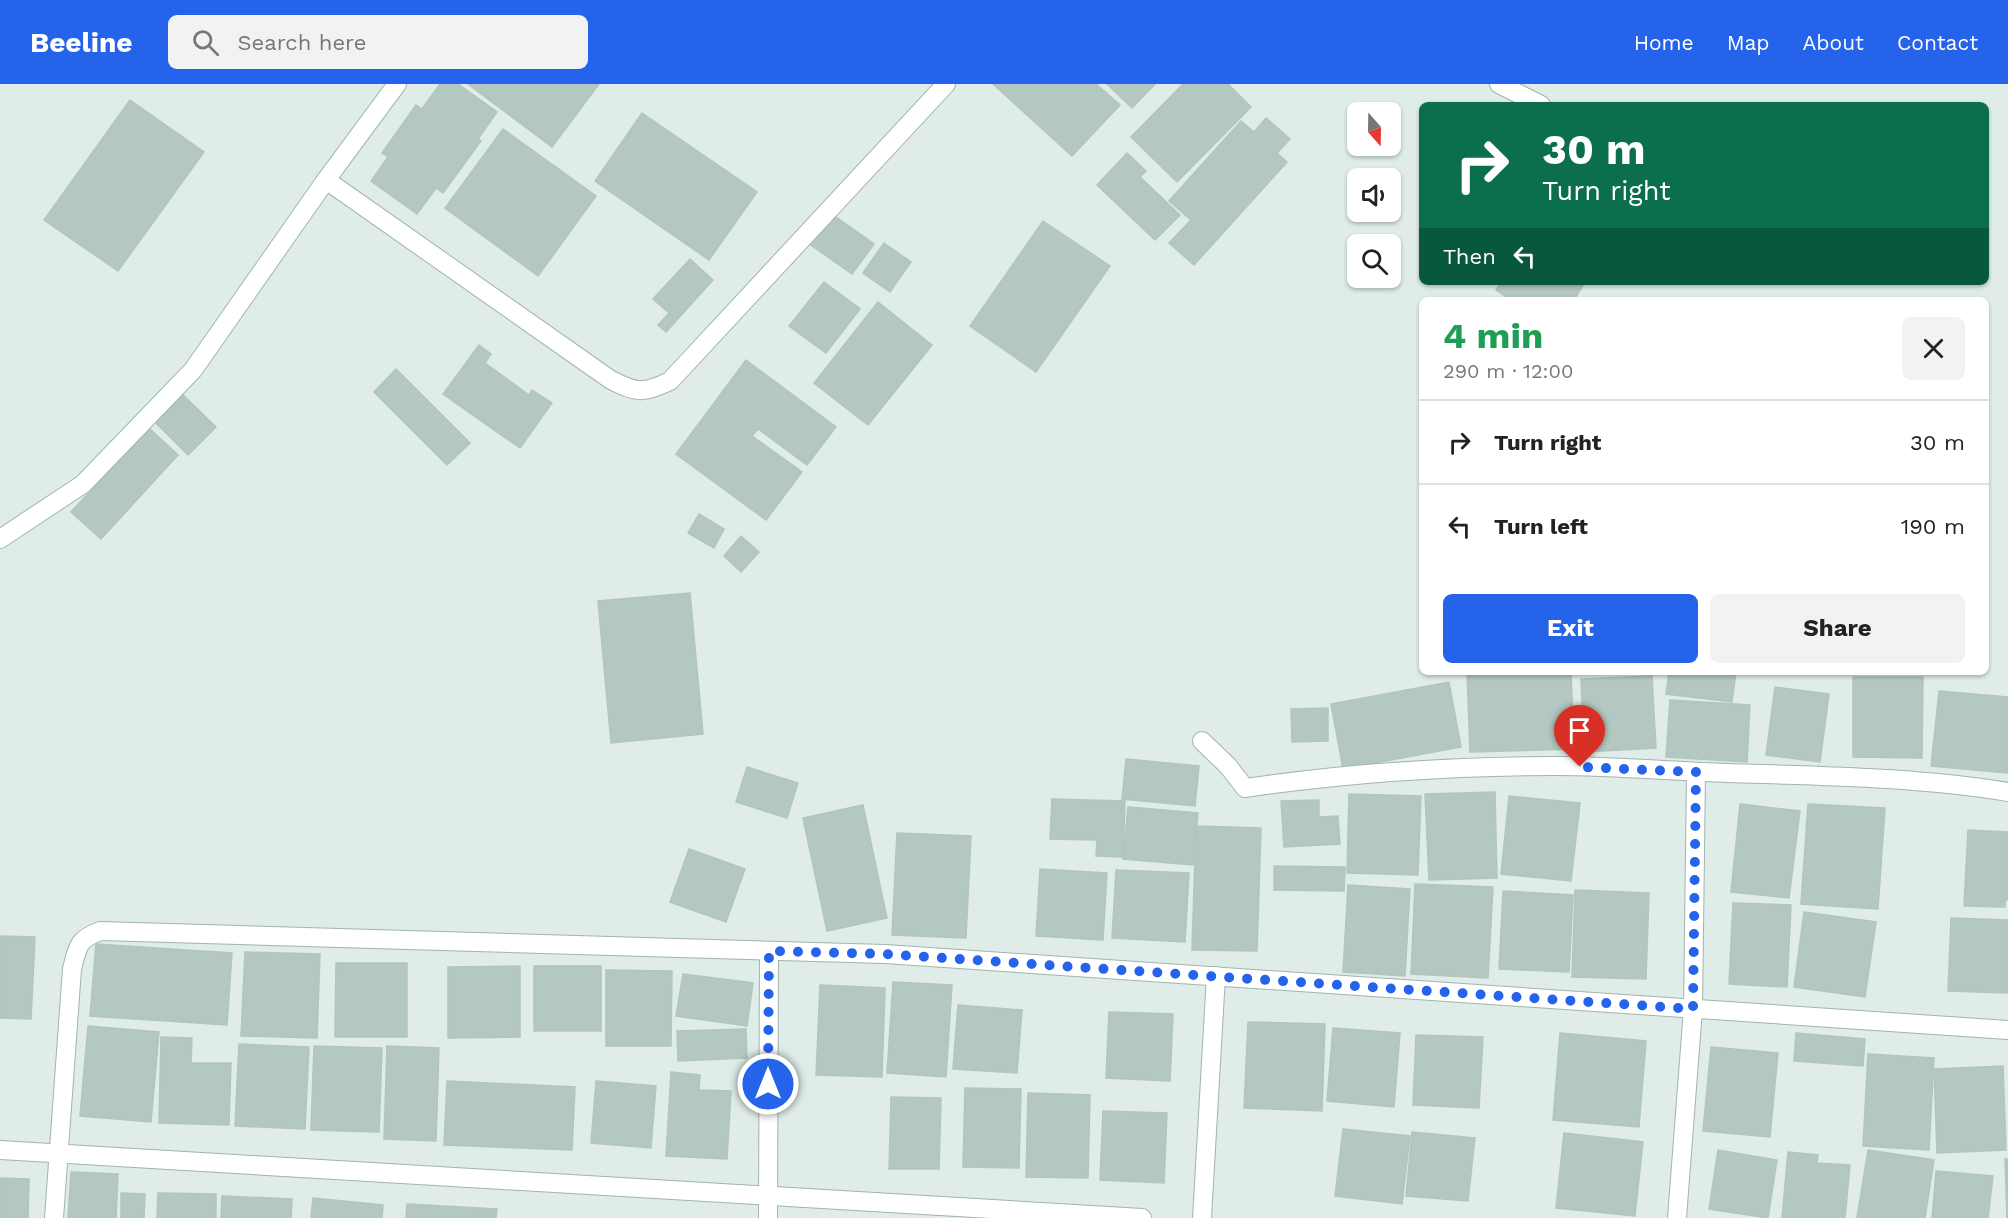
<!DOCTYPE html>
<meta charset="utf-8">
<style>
body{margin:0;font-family:"Work Sans",sans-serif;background:#f2f2f2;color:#222;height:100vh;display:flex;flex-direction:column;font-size:22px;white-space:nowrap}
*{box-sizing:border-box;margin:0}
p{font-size:20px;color:#767676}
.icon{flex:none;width:33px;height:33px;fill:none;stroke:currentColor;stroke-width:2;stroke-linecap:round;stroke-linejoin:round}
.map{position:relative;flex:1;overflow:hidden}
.sheet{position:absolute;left:1419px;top:213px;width:570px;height:378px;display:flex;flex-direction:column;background:#fff;border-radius:9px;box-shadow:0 2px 4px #0004}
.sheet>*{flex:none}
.guide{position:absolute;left:1419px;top:18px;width:570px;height:183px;border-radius:9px;box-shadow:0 2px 4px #0004;background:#0b6e4f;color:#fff;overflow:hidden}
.needle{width:39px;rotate:160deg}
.controls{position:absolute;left:1347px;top:18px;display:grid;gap:12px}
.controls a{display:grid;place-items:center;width:54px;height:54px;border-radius:9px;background:#fff;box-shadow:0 2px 4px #0004;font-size:30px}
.pin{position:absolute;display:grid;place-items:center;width:51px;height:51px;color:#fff;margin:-62px -26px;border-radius:50% 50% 50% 0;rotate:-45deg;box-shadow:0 0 6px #0007}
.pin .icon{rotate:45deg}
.me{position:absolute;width:66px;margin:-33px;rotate:0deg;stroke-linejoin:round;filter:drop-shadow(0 0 4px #0008)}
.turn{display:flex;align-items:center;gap:21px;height:126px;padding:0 24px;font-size:27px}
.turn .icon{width:78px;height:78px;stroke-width:2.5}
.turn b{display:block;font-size:42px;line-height:51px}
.then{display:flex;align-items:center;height:57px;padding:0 24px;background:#0003;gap:12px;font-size:22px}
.round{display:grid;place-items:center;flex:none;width:63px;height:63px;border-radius:9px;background:#f2f2f2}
.headline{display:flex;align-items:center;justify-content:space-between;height:102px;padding:0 24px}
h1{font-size:36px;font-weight:700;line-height:45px;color:#1e9e55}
.button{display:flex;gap:12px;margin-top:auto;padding:12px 24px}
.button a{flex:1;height:69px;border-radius:9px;background:#2563eb;color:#fff;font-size:24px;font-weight:700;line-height:69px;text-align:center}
.button a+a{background:#f2f2f2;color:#222}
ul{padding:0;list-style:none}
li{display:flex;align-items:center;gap:18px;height:84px;padding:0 24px;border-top:2px solid #e0e0e0}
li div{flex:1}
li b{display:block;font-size:22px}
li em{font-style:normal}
header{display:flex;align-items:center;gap:36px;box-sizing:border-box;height:84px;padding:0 30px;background:#2563eb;color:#fff}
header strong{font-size:28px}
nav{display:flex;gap:33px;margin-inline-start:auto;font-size:21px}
.search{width:420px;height:54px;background:#f2f2f2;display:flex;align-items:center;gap:15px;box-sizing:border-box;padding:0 21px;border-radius:9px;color:#767676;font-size:22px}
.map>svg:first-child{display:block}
.building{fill:#b4c7c0;stroke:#b1c6bf;stroke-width:1.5}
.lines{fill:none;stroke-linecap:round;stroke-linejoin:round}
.minor-casing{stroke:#a1b4af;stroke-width:20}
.secondary-casing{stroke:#9cb9b1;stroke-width:20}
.minor{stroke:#fff;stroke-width:18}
.secondary{stroke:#fff;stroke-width:18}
.route{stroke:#2563eb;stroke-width:10;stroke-dasharray:0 18}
</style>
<header>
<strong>Beeline</strong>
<div class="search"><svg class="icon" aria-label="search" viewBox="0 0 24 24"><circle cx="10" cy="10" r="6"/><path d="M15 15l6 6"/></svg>Search here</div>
<nav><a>Home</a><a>Map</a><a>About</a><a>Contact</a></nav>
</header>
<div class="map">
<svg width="2008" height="1134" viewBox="0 0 2008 1134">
<rect width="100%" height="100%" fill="#dfece7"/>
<g class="building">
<path d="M440,0H458L497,28L478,55L481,57L443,109L436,104L417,130L371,97L388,73L382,69L416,21L422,25Z"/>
<path d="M468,0H599L552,63Z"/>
<path d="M993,0H1096L1120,21L1072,72Z"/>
<path d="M1107,0H1155L1132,24Z"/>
<path d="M1183,0H1228L1251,23L1177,98L1131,53Z"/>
<path d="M130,16L204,68L118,187L44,136Z"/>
<path d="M642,29L757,108L709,176L595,97Z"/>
<path d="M1266,34L1290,55L1277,69L1287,78L1194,181L1169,159L1191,136L1169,117L1241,37L1254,48Z"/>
<path d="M503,45L596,112L538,192L445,124Z"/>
<path d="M1127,69L1146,87L1140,93L1180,131L1155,156L1097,101Z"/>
<path d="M829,128L874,160L852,190L808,159Z"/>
<path d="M1043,137L1110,182L1036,288L970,242Z"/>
<path d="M884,159L911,178L890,208L863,189Z"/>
<path d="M690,175L713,196L666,248L658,241L669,229L653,215Z"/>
<path d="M824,198L860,225L826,269L789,242Z"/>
<path d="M1501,198H1585L1574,216H1511L1496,206Z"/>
<path d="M878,218L932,261L868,341L814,299Z"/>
<path d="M479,261L491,270L485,279L529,311L532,306L552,319L520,364L443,310Z"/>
<path d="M746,276L836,343L807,381L758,345L752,352L802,388L766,436L676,370Z"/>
<path d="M396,285L470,359L447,381L374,308Z"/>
<path d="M180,308L216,343L188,371L152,335Z"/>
<path d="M149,344L178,371L101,455L71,428Z"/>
<path d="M699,430L724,445L714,464L688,449Z"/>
<path d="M741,452L759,468L741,488L724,472Z"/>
<path d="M690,509L703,650L611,659L598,517Z"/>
<path d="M1467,588H1571L1574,665L1470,668Z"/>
<path d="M1669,588H1736L1732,618L1666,610Z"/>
<path d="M1652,592L1656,664L1584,668L1581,595Z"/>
<path d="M1853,593H1923L1922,674L1853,673Z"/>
<path d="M1449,598L1461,663L1343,685L1331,620Z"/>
<path d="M1775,603L1829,610L1820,678L1766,671Z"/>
<path d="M1939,607L2008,613V689L1931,682Z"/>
<path d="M1670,616L1750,621L1747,678L1666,673Z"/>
<path d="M1328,624V657L1292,658L1291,625Z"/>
<path d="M1126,675L1199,682L1195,722L1122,715Z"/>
<path d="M747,683L798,699L787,734L736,718Z"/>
<path d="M1495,708L1497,794L1429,796L1425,710Z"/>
<path d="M1349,710L1421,712L1418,791L1347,789Z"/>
<path d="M1509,712L1580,719L1571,797L1501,790Z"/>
<path d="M1052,715L1125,717L1123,773L1096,772L1097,756L1050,755Z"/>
<path d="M1319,716V733L1338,732L1340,760L1284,763L1281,717Z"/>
<path d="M1740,720L1800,727L1789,814L1731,808Z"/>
<path d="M1808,720L1885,724L1878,825L1801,820Z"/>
<path d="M863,721L887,834L827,847L803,734Z"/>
<path d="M1128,723L1198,729L1193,781L1123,775Z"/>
<path d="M1196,742L1261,744L1257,867L1192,866Z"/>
<path d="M1968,746L2008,748V816H2005V823L1964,822Z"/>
<path d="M897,749L971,752L966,854L892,851Z"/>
<path d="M689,765L745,785L726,838L670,818Z"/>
<path d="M1274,782L1345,783L1344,807L1274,806Z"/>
<path d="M1040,785L1107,789L1103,856L1036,852Z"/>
<path d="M1116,786L1189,789L1185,858L1112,854Z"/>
<path d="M1415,800L1493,803L1488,894L1411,890Z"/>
<path d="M1348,801L1410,805L1405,892L1343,888Z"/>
<path d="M1575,806L1649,809L1646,895L1572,893Z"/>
<path d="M1503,807L1573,811L1569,888L1499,885Z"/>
<path d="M1733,819L1791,821L1787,903L1729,900Z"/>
<path d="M1804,828L1876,838L1865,913L1794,903Z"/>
<path d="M1951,834L2008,836V909L1948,907Z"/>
<path d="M0,852L35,853L31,935L0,934Z"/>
<path d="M96,860L232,869L227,941L90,932Z"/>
<path d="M245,868L320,870L317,954L241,952Z"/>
<path d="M336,879H407V953H335Z"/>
<path d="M520,882V953L448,954V883Z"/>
<rect x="534" y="882" width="67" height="65"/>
<path d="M606,886L672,887L671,962H606Z"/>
<path d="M683,890L753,899L747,942L676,932Z"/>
<path d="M893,898L952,901L946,993L887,989Z"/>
<path d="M820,901L885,904L882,993L816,991Z"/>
<path d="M958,921L1022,926L1017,989L953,985Z"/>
<path d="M1109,928L1173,930L1170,997L1106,994Z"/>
<path d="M1248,938L1325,940L1322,1027L1244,1024Z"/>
<path d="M88,942L159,948L151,1038L80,1032Z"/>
<path d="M1333,944L1400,949L1394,1023L1327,1017Z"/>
<path d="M746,945L747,974L678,977L677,947Z"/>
<path d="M1560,949L1646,957L1639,1043L1553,1036Z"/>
<path d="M1796,949L1865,955L1863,982L1794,977Z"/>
<path d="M1416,951L1483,953L1479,1024L1413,1021Z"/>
<path d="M161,953L192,954L191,979H231L229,1041L159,1039Z"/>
<path d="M239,960L309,963L305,1045L235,1042Z"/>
<path d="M314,962L382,964L379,1048L311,1046Z"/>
<path d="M387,962L439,964L436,1057L384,1055Z"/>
<path d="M1711,963L1778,969L1770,1053L1703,1047Z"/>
<path d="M1868,970L1934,974L1929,1066L1863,1062Z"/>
<path d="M2003,982L2006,1066L1937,1069L1934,985Z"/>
<path d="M671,988L700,991L699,1006L731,1007L727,1075L666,1072Z"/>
<path d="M447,997L575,1003L572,1066L444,1061Z"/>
<path d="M596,997L656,1002L651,1064L591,1059Z"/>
<path d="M965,1004L1021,1005L1019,1084L963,1083Z"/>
<path d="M1028,1009L1090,1011L1088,1094L1026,1093Z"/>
<path d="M891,1013L941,1014L939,1085H889Z"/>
<path d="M1103,1027L1167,1029L1164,1099L1100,1096Z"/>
<path d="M1343,1045L1410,1052L1402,1120L1335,1112Z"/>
<path d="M1412,1048L1475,1054L1468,1117L1406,1112Z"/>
<path d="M1564,1049L1643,1058L1635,1132L1556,1124Z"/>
<path d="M1718,1066L1777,1076L1768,1134L1709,1125Z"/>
<path d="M1868,1066L1934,1076L1925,1134H1857Z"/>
<path d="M1788,1068L1818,1071L1817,1079L1850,1081L1845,1134H1782Z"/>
<path d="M2005,1075H2008V1134H2007Z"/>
<path d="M1936,1087L1993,1092L1988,1134H1932Z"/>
<path d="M71,1088L118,1090L116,1134H68Z"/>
<path d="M0,1094L29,1095L28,1134H0Z"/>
<path d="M121,1109L145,1110L144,1134H121Z"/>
<path d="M158,1109L216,1110V1134H157Z"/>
<path d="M222,1112L292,1115L291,1134H221Z"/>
<path d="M313,1114L383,1121L382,1134H311Z"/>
<path d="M407,1120L497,1125L496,1134H406Z"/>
</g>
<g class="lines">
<g class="minor-casing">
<g id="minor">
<path d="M1499,0L1541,21"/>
<path d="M326,96L611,296C637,309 643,310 670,297L946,0"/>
<path d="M1202,657L1228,682L1245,704C1348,689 1452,682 1556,682C1613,682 1671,687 1728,689C1821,692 1917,693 2008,708"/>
<path d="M0,1066L1142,1134"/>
<path d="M54,1134L72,885C78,862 77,856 100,847L885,870L2008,946"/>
<path d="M768,1134L769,867"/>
<path d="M1202,1134L1216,892"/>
<path d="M1677,1134L1693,925L1696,688"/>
</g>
</g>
<g class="secondary-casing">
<path id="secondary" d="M0,455L83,400L193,286L326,96L397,0"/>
</g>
<use href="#minor" class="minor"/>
<use href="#secondary" class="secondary"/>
</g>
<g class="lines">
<path class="route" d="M768,1000L769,867L885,870L1693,925L1696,688L1580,683"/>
</g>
</svg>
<div class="controls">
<a><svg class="needle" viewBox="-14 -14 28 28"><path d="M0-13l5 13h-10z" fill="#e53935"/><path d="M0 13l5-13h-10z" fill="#767676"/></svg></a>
<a><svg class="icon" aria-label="sound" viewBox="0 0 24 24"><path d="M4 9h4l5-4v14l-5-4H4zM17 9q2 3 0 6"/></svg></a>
<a><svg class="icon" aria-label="search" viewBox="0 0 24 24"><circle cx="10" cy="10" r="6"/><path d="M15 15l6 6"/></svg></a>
</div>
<div class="pin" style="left:1580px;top:683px;background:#d93025"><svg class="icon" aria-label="arrive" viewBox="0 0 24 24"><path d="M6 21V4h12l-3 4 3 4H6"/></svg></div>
<svg class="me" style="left:768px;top:1000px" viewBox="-20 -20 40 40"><circle r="17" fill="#2563eb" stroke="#fff" stroke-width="3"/><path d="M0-11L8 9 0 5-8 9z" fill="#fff"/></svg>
<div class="guide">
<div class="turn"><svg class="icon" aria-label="right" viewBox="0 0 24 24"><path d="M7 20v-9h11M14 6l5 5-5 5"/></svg><div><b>30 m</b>Turn right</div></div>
<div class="then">Then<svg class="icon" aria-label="left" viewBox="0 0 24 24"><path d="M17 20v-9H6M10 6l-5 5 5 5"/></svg></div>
</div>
<section class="sheet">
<div class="headline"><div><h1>4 min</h1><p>290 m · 12:00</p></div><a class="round"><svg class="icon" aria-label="close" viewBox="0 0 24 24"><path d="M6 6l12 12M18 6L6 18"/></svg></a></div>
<ul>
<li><svg class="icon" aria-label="right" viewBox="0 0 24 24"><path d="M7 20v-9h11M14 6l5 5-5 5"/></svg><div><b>Turn right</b></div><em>30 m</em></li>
<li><svg class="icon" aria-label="left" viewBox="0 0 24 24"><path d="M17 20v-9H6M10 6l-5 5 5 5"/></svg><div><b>Turn left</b></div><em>190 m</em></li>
</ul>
<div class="button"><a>Exit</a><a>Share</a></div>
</section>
</div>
